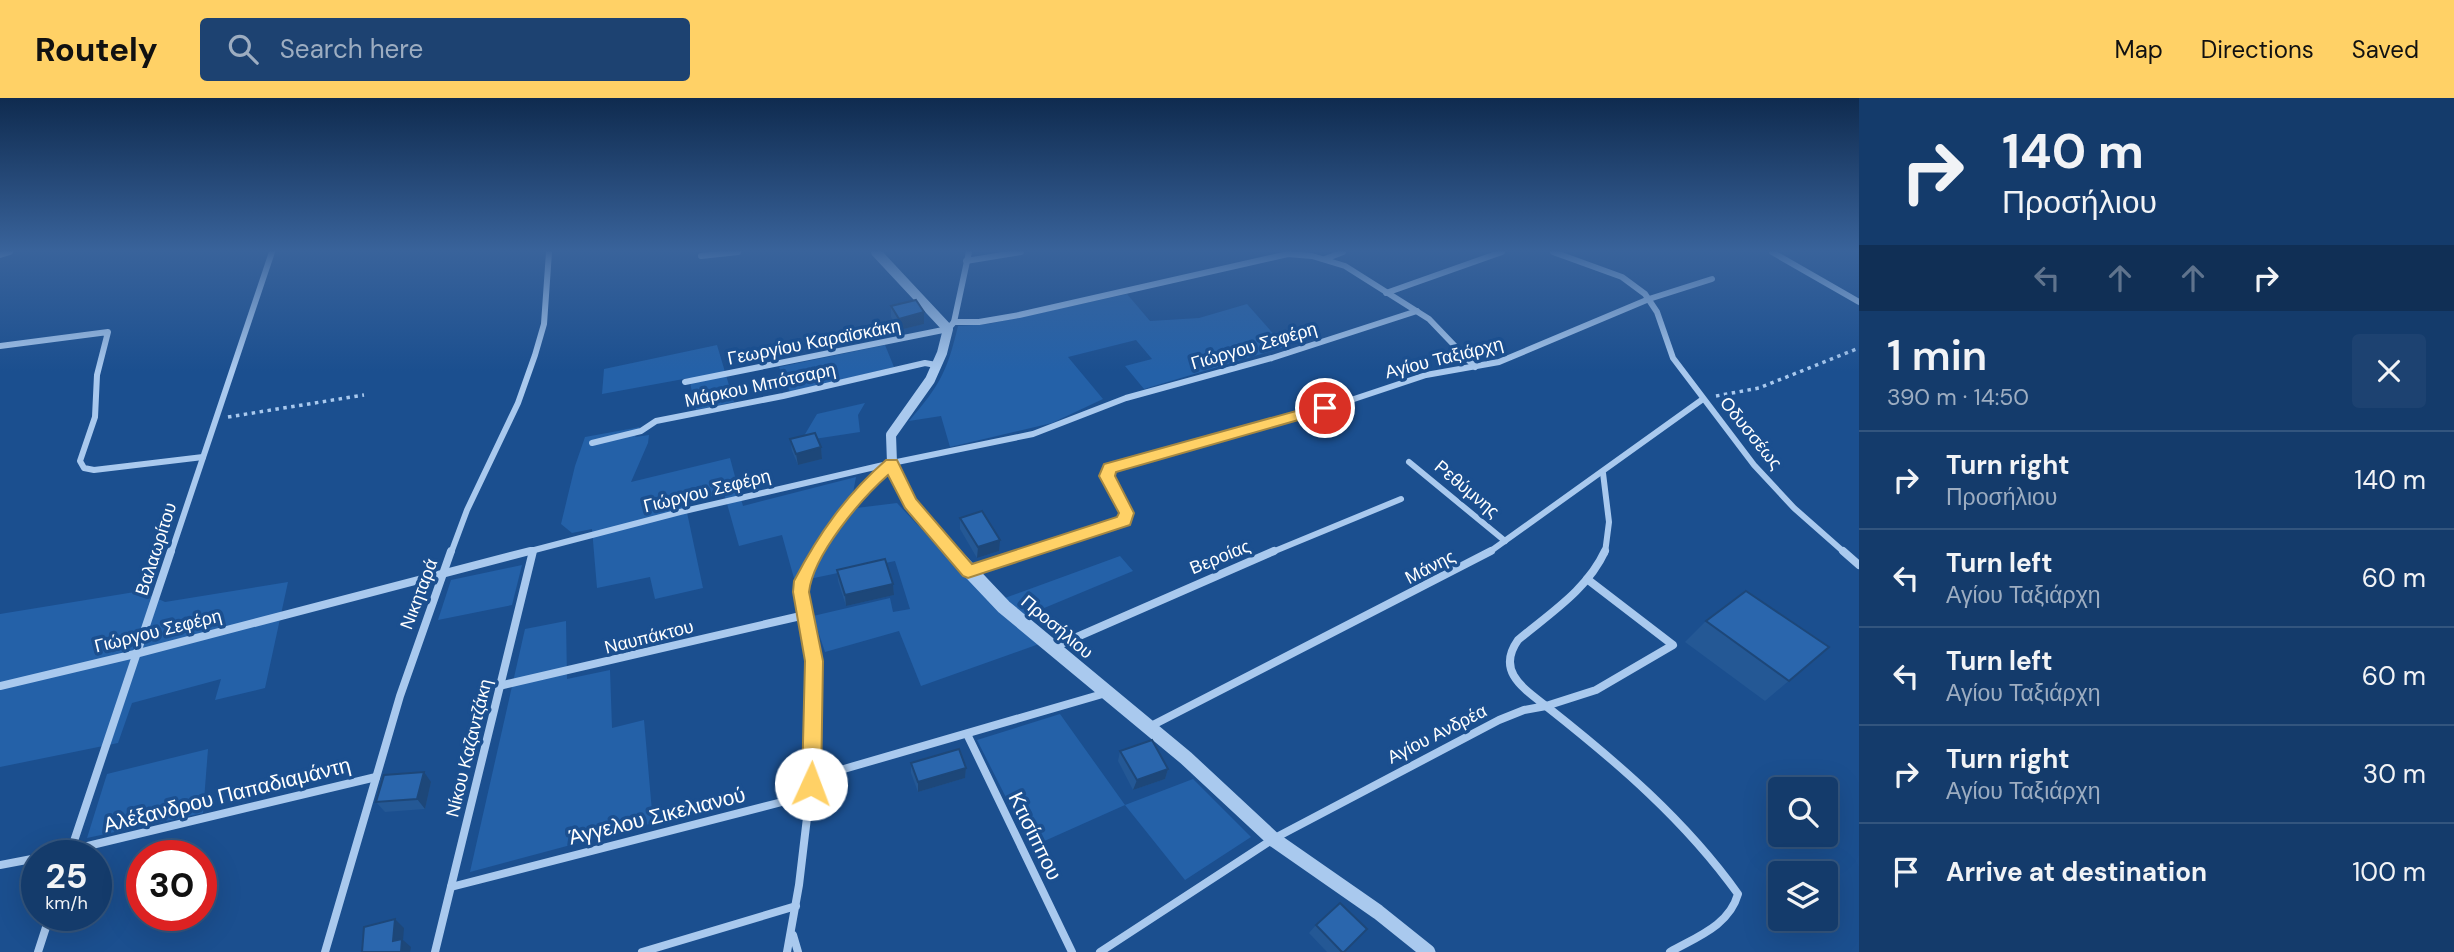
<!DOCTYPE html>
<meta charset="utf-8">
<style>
body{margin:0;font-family:"DM Sans",sans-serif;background:#1d4271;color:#f1f3f6;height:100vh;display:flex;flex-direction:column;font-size:26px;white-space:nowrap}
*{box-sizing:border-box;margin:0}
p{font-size:23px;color:#9dadc1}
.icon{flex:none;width:38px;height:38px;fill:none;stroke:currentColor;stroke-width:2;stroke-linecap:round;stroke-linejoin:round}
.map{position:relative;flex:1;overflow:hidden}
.details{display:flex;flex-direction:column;background:#143b6b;width:595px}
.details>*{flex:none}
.top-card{background:#143b6b;color:#f1f3f6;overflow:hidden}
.controls{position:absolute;left:1768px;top:679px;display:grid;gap:14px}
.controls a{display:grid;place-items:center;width:70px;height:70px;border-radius:7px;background:#143b6b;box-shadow:0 7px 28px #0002,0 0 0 2px #33557e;font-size:35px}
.speed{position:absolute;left:21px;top:742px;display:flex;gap:14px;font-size:35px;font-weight:700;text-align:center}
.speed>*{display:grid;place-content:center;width:91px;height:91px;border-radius:50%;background:#143b6b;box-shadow:0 7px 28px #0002,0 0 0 2px #33557e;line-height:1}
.speed small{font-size:18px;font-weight:400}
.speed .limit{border:10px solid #d22;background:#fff;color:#111}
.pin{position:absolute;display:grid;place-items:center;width:60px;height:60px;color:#fff;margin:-30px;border:4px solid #fff;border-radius:50%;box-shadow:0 2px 7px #0007}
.me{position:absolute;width:77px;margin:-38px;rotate:2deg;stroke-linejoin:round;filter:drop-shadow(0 0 5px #0008)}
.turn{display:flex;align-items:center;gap:24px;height:147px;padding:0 28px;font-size:32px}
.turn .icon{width:91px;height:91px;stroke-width:2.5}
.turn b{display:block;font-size:49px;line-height:60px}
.lanes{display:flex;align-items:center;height:66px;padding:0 28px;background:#0003;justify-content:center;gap:35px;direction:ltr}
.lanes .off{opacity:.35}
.round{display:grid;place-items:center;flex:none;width:74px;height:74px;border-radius:7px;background:#1d4271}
.overview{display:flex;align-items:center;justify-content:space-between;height:119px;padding:0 28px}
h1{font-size:42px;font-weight:600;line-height:52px}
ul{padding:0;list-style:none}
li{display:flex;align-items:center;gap:21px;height:98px;padding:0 28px;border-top:2px solid #33557e}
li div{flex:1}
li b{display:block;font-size:26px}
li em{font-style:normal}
header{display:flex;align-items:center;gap:42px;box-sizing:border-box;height:98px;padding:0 35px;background:#ffd166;color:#111}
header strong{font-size:33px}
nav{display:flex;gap:38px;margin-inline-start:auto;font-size:24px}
.search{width:490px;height:63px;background:#1d4271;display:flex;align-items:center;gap:18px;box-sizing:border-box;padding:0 24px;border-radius:7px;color:#9dadc1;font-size:26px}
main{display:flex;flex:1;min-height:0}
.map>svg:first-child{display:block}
.green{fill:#2461a8}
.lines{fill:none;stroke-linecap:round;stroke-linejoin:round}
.path{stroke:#a9c9ee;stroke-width:3.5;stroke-dasharray:3.5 4.5;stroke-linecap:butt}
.minor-far1{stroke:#a9c9ee;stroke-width:6}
.minor{stroke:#a9c9ee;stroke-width:8}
.tertiary-far1{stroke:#a9c9ee;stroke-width:10}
.tertiary{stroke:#a9c9ee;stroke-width:15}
.wall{fill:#245895}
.shaded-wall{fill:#1d4779}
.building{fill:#2a66ad;stroke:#1d4779;stroke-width:2}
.route{fill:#ffd166;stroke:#a68842;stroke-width:2}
.labels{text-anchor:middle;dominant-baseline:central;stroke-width:7;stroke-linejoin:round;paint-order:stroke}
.street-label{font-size:18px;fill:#fff;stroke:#1b4f8f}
.near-street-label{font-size:21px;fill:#fff;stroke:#1b4f8f}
</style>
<header>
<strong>Routely</strong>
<div class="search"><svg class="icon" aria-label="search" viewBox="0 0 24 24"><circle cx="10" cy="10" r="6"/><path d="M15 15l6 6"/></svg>Search here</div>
<nav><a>Map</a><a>Directions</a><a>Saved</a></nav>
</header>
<main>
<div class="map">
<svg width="1859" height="854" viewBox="0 0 1859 854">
<rect width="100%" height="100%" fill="#1b4f8f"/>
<g class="green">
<path d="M1127,196L1150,223L1199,220L1247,206L1285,249L1144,291L1125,268L1152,261L1136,242L1068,259L1103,301L1052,325L950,349L941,318L909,323C940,287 947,274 958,228L988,226Z"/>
<path d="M717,247L734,304L696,312L689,280L602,296L604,271Z"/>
<path d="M885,247L894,269L790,294L779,269Z"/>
<path d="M865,305L858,317L860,334L801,343L817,316Z"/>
<path d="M640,329L635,339L649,337L648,345L631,384L730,360L743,408L856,379L853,395L840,412L897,405L991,505L1120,458L1133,473L1013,523L1039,546L921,588L899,533L825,554L813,518L890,500L893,514L910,511L895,463L795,484L782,437L739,448L724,395L685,405L703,490L655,501L650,479L597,490L592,431L572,435L561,426L575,368L585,339Z"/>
<path d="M522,467L512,507L438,522L451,482Z"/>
<path d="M288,484L265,590L215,602L221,581L132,605L118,645L0,669V516L147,492L148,496L165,504Z"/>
<path d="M566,523L567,581L610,572L612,630L644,622L653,725L470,774L525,531Z"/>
<path d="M1060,616L1125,707L1193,681L1251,739L1185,782L1125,707L1031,749L977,642Z"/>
<path d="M208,651L203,715L87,740L107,676Z"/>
</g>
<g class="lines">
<g class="path">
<path d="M1716,298L1759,290L1859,250"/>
<path d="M228,319L364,297"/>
</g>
<g class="minor-far1">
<path d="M1553,154L1622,179L1645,196L1657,214L1673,260L1754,367L1794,410L1845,455"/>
<path d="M1772,154L1859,204"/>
<path d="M0,157L10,154"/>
<path d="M701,158L738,154"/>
<path d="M1325,161L1343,154"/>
<path d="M966,163L1021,154"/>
<path d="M1386,195L1502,154"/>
<path d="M954,224H979L1019,217L1288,156L1312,158L1345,168L1429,221L1475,269"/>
<path d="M0,248L108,234L97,277L95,319L80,363L84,370L94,372L203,359"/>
<path d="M685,284L948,231L954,224L969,154"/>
<path d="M592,345L641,333L656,323L783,298L925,265L936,267"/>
<path d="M1409,364L1505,443"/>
<path d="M1603,375L1609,424L1605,455"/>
<path d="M171,455L272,154"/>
<path d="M451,455L467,412L518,305L535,257L544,226L549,154"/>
<path d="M523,455L680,414L892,365L1033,336L1126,300L1272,260L1417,213"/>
<path d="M818,455L850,407L888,368"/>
<path d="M1027,455L1124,423L1127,415L1107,378L1109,370L1342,305L1426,277L1499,264L1649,201L1712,181"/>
<path d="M1270,455L1401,401"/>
<path d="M1488,455L1703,301"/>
</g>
<g class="minor">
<path d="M1843,453L1859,467"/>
<path d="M972,473L1032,453"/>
<path d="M1054,549L1274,453"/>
<path d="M0,588L139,555L530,453"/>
<path d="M499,588L805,517"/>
<path d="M1546,608C1617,664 1685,722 1738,796C1729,828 1696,839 1670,854"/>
<path d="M1546,608L1596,592L1673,547L1587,481"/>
<path d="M1149,629L1491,453"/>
<path d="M967,636L1072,854"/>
<path d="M46,758L376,679"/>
<path d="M69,758L171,453"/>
<path d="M0,767L37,760"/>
<path d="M451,789L782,704L837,673L1106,595"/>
<path d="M793,837L798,854"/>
<path d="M38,854L50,817"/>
<path d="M325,854L400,598L451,453"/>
<path d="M435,854L533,453"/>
<path d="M642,854L796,808"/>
<path d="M787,854L799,787L811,686L814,626V563L801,494L802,483L819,453"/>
<path d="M1100,854L1273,741L1499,622L1524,612L1546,608C1523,590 1496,573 1518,542C1550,515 1587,492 1605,453"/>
</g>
<path class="tertiary-far1" d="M876,154L948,231L942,255L930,282L891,337L892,365L910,405L953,455"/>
<path class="tertiary" d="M951,453L1004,509L1186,660L1273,741L1378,814L1428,854"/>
</g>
<g class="wall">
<path d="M891,208L924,214V226L899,232L891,219Z"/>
<path d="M790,341L821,349L822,361L798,367L792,353Z"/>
<path d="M960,420L999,453L977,460L960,431Z"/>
<path d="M837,472L893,486L894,497L846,508L838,483Z"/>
<path d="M1706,523L1829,549L1765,603L1685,544Z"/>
<path d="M1120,653L1168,671L1165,681L1133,692L1118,663Z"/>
<path d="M911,665L966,670L965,680L918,694L911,675Z"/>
<path d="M431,684L425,711L385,714L376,704Z"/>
<path d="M1316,827L1367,831L1345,854H1327L1309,835Z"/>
</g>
<g class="shaded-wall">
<path d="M924,214V226L899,232V221Z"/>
<path d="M821,349L822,361L798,367L796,356Z"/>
<path d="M1000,442L999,453L977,460L978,449Z"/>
<path d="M893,486L894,497L846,508L845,497Z"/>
<path d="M966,670L965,680L918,694V684Z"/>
<path d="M1168,671L1165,681L1133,692L1137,682Z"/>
<path d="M424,674L431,684L425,711L417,701Z"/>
<path d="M395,821L404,830L403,842L411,849L410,854H401L393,843Z"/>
</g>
<g class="building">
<path d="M916,202L924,214L899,221L891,208Z"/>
<path d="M815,335L821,349L796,356L790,341Z"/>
<path d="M982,413L1000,442L978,449L960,420Z"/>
<path d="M885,461L893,486L845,497L837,472Z"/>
<path d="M1746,493L1829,549L1789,583L1706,523Z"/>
<path d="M1152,642L1168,671L1137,682L1120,653Z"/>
<path d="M959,651L966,670L918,684L911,665Z"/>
<path d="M424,674L417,701L376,704L384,677Z"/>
<path d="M1340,805L1367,831L1344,854H1342L1316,827Z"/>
<path d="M395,821L393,843L402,841L401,854H362L364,829Z"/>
</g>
<linearGradient id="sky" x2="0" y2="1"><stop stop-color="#0f2b4f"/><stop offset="0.56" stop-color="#39639b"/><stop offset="1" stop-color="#39639b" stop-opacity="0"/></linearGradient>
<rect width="1859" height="273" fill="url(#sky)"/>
<path class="route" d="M1325,305L1330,306L1332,310L1330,313L1116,374L1115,378L1134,415L1130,427L968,480L963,478L905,410L888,377C861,401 813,457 809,494L823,563L821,686L818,693L811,695L804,693L802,686L805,563L793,494L794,483C819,435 846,397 886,362H897L916,401L972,466L1117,419L1119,415L1099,378L1104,366Z"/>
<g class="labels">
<g class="street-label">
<text transform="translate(814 244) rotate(-11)">Γεωργίου Καραϊσκάκη</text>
<text transform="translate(1254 248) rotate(-16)">Γιώργου Σεφέρη</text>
<text transform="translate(1444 260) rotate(-14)">Αγίου Ταξιάρχη</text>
<text transform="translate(760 287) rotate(-12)">Μάρκου Μπότσαρη</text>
<text transform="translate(1751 335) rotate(51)">Οδυσσέως</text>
<text transform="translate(1467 391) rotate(40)">Ρεθύμνης</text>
<text transform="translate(707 393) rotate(-14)">Γιώργου Σεφέρη</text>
<text transform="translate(156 451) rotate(-72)">Βαλαωρίτου</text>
<text transform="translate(1220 459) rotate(-22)">Βεροίας</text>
<text transform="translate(1430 469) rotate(-27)">Μάνης</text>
<text transform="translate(419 496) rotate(-69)">Νικηταρά</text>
<text transform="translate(1057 529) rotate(40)">Προσήλιου</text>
<text transform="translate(158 533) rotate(-14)">Γιώργου Σεφέρη</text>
<text transform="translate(649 539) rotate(-14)">Ναυπάκτου</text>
<text transform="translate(1437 636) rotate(-27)">Αγίου Ανδρέα</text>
<text transform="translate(469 650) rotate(-76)">Νίκου Καζαντζάκη</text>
</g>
<g class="near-street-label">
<text transform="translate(227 697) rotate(-14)">Αλέξανδρου Παπαδιαμάντη</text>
<text transform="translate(657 718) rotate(-14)">Άγγελου Σικελιανού</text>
<text transform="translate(1035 738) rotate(64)">Κτισίππου</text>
</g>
</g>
</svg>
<div class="controls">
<a><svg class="icon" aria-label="search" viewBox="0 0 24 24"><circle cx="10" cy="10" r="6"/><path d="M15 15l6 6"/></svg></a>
<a><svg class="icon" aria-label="layers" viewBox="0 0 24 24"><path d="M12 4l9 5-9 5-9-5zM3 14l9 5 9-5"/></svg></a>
</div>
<div class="speed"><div>25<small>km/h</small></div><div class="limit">30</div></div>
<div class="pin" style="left:1325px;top:310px;background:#d93025"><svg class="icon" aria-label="arrive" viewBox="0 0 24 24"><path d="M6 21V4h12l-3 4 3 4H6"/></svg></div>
<svg class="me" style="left:811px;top:686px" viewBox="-20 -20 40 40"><circle r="19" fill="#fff"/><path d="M0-13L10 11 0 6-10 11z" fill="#ffd166"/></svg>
</div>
<section class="details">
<div class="top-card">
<div class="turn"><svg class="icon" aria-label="right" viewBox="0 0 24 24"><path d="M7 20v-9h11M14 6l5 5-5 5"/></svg><div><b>140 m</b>Προσήλιου</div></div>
<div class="lanes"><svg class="icon off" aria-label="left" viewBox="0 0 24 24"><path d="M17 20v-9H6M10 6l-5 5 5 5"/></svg><svg class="icon off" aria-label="ahead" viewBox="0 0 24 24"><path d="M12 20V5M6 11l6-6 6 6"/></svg><svg class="icon off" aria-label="ahead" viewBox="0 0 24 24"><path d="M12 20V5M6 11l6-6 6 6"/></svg><svg class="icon" aria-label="right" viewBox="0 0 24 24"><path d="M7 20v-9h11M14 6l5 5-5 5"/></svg></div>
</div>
<div class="overview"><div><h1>1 min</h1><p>390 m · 14:50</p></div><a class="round"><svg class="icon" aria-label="close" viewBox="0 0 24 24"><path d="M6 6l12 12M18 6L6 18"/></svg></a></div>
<ul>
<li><svg class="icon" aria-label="right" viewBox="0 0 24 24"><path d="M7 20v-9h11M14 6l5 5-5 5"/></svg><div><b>Turn right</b><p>Προσήλιου</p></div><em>140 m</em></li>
<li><svg class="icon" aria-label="left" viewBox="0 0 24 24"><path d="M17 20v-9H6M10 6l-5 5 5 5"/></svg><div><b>Turn left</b><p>Αγίου Ταξιάρχη</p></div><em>60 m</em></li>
<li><svg class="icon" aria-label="left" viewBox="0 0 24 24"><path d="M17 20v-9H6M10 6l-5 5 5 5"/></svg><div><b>Turn left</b><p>Αγίου Ταξιάρχη</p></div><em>60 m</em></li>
<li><svg class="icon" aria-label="right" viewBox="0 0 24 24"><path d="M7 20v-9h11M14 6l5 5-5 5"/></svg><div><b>Turn right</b><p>Αγίου Ταξιάρχη</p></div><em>30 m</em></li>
<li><svg class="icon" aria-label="arrive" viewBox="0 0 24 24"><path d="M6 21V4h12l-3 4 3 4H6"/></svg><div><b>Arrive at destination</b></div><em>100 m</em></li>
</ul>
</section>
</main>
